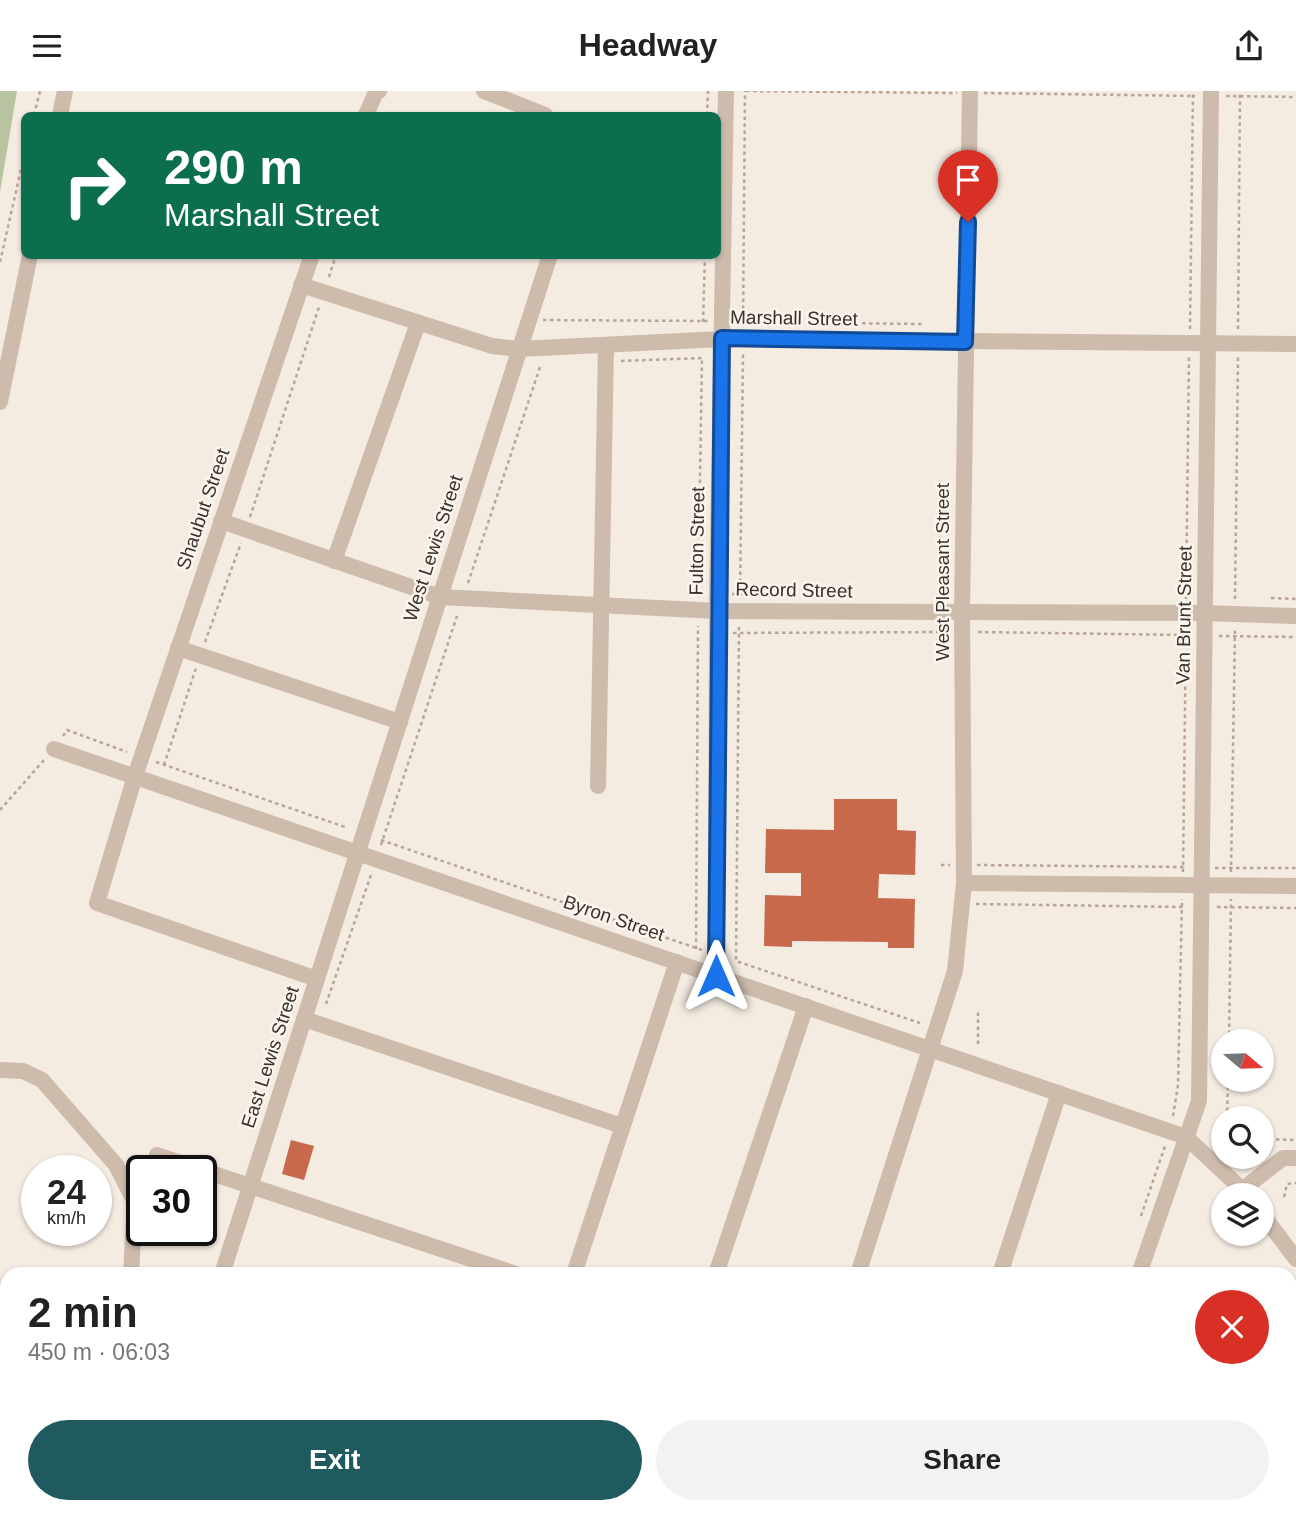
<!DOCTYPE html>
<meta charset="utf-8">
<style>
body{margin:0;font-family:Helvetica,sans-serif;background:#f2f2f2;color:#222;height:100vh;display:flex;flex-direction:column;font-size:26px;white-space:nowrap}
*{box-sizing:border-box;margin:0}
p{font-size:23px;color:#767676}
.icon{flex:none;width:38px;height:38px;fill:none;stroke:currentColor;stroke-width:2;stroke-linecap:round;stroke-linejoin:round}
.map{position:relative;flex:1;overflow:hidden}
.drawer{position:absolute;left:0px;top:1176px;width:1297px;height:247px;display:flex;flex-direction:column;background:#fff;border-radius:21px 21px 0 0;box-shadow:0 2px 5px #0004}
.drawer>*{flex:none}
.banner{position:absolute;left:21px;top:21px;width:700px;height:147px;border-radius:10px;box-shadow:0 2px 5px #0004;background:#0b6e4f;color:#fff;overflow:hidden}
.needle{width:46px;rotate:109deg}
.tools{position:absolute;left:1211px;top:938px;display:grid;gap:14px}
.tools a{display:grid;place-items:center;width:63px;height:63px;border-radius:50%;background:#fff;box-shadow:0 2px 5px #0004;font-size:35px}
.speed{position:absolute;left:21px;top:1064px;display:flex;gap:14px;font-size:35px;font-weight:700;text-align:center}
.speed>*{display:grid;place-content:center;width:91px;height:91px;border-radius:50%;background:#fff;box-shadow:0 2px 5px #0004;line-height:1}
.speed small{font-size:18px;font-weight:400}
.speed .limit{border:4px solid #111;border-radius:10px;background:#fff;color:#111}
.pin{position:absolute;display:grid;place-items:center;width:60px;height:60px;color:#fff;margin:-72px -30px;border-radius:50% 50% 50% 0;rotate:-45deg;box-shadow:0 0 7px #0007}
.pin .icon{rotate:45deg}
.me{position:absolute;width:77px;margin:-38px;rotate:0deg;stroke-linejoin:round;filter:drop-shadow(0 0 5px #0008)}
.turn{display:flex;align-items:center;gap:24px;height:147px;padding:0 28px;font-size:32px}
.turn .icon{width:91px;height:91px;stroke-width:2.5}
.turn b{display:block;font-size:49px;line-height:60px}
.round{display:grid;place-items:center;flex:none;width:74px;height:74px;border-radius:37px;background:#f2f2f2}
.summary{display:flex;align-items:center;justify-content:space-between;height:119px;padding:0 28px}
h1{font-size:42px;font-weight:600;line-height:52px}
.button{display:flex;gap:14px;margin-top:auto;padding:14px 28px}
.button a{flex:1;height:80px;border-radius:42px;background:#1f5a5e;color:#fff;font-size:28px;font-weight:600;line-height:80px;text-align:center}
.button a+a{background:#f2f2f2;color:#222}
header{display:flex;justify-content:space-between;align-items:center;height:91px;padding:0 28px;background:#fff;font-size:32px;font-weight:600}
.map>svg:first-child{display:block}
.green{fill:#b8c4a0}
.building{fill:#c8694b}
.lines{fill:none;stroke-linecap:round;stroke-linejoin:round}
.path{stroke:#b9a596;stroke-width:2.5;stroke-dasharray:3.5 3.5;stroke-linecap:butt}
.minor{stroke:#cdbbac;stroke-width:16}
.route-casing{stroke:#114b97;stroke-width:18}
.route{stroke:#1a73e8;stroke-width:12}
.labels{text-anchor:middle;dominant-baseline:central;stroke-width:5;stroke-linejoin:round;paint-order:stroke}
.street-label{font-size:19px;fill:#3b302b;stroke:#fbf5ee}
</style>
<header><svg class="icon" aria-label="menu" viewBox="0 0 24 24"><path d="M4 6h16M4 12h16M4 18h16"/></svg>Headway<svg class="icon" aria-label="share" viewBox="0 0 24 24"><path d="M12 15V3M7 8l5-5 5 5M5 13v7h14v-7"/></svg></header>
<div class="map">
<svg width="1296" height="1422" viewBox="0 0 1296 1422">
<rect width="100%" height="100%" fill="#f4ebe1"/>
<path class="green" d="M0,0H17L0,101Z"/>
<g class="building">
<path d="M834,708H897V739L916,740L915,784L879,783L878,807L915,808L914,857H888V851L792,850V856L764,855L765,804L801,805V782H765L766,738L834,739Z"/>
<path d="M291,1049L314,1055L304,1089L282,1083Z"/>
</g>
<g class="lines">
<g class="path">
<path d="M746,0L957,2"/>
<path d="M984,2L1195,5"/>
<path d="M1226,5L1296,6"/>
<path d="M34,24L40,0"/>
<path d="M707,24L708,0"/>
<path d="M0,171L24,65"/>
<path d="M329,186L336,164"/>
<path d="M543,229L708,230"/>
<path d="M703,231L705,164"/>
<path d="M736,231L925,233"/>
<path d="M743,232L745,0"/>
<path d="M1190,238L1193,0"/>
<path d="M1238,238L1240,0"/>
<path d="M621,270L702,267"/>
<path d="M250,426L319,216"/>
<path d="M468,492L541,273"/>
<path d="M732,503H756"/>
<path d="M698,504L702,266"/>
<path d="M740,505L743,263"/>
<path d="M1271,507L1296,508"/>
<path d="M1186,508L1189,266"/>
<path d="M1235,508L1238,266"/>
<path d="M739,536L736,870L920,932"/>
<path d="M978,541L1185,544"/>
<path d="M733,542L947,541"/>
<path d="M1219,545L1296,546"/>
<path d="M205,551L241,452"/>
<path d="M63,645L67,639L127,661"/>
<path d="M156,671L348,737"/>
<path d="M164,674L196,577"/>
<path d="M0,719L44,669"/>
<path d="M381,749L702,859"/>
<path d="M381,754L458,522"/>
<path d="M941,774H950"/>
<path d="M977,774L1184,776"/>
<path d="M1215,777H1296"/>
<path d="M1183,781L1186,535"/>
<path d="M1231,781L1235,539"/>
<path d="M976,813L1183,816"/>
<path d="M1217,816L1296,817"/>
<path d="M696,858L698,535"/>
<path d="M326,913L371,784"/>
<path d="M1229,950L1231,808"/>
<path d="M978,953V919"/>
<path d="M1173,1025L1178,994L1182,808"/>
<path d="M1227,1027L1228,989"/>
<path d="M1262,1048L1296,1049"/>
<path d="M1284,1106L1287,1093L1296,1092"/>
<path d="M1141,1125L1165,1055"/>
<path d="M1042,1422L1044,1416"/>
</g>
<g class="minor">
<path d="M484,0L545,24"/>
<path d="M60,24L65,0"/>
<path d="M366,24L376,1L379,0"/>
<path d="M312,164L135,685L97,812L317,888"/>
<path d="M301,194L492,255L519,258L722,248L1296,253"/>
<path d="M0,311L30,164"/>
<path d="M221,430L440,506L717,520L1205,522L1296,525"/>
<path d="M334,470L418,232"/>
<path d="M178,557L400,631"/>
<path d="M54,658L1186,1046L1248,1104"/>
<path d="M598,695L606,254"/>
<path d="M964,792L1296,795"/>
<path d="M716,885L717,502L726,0"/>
<path d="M304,928L622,1035"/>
<path d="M0,979L23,980L42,989L116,1074L135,1111L131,1183"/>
<path d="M157,1064L516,1183"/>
<path d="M1243,1098L1283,1067H1296"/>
<path d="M1262,1123L1296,1168"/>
<path d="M222,1183L550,164"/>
<path d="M574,1183L677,871"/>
<path d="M716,1183L806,915"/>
<path d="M858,1183L955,880L964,792L962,522L970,0"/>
<path d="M1000,1183L1059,1002"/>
<path d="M1139,1183L1199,1010L1211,0"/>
<path d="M0,1288L7,1293"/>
<path d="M1290,1375L1296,1371"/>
<path d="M1290,1395L1296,1403"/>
<path d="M294,1416L308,1422"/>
<path d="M1119,1416L1124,1422"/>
<path d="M496,1422L498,1416"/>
<path d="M635,1422L637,1416"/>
<path d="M781,1422L783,1416"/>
<path d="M921,1422L923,1416"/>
<path d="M1060,1422L1062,1416"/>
<path d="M1229,1422L1237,1416"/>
</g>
</g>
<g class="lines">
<g class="route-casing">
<path id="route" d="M716,885L722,247L965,251L968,131"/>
</g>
<use href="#route" class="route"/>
</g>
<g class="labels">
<g class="street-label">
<text transform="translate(794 227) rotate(1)">Marshall Street</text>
<text transform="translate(203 418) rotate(-71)">Shaubut Street</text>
<text transform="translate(697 450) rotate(-89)">Fulton Street</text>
<text transform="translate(433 457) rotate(-72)">West Lewis Street</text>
<text transform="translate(942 481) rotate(-90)">West Pleasant Street</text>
<text transform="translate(794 499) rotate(1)">Record Street</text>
<text transform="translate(1184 524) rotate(-89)">Van Brunt Street</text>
<text transform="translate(614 827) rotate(19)">Byron Street</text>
<text transform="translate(270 966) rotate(-72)">East Lewis Street</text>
</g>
</g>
</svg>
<div class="tools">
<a><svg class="needle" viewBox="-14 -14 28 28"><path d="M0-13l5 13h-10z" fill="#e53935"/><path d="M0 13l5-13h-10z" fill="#767676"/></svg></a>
<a><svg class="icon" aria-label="search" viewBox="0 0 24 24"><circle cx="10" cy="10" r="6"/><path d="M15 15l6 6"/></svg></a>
<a><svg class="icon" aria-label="layers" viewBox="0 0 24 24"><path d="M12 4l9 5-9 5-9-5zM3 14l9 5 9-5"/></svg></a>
</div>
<div class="speed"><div>24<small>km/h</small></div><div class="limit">30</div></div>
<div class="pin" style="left:968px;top:131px;background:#d93025"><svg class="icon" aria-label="arrive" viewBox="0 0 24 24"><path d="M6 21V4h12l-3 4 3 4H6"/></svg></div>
<svg class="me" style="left:716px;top:885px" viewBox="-20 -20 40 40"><path d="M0-17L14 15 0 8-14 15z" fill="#1a73e8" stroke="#fff" stroke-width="4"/></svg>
<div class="banner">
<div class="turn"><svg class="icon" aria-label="right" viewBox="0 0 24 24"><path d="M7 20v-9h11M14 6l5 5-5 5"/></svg><div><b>290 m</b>Marshall Street</div></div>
</div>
<section class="drawer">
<div class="summary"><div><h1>2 min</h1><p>450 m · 06:03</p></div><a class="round" style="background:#d93025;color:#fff"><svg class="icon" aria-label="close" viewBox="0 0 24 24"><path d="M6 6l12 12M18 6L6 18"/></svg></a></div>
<div class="button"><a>Exit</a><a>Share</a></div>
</section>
</div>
